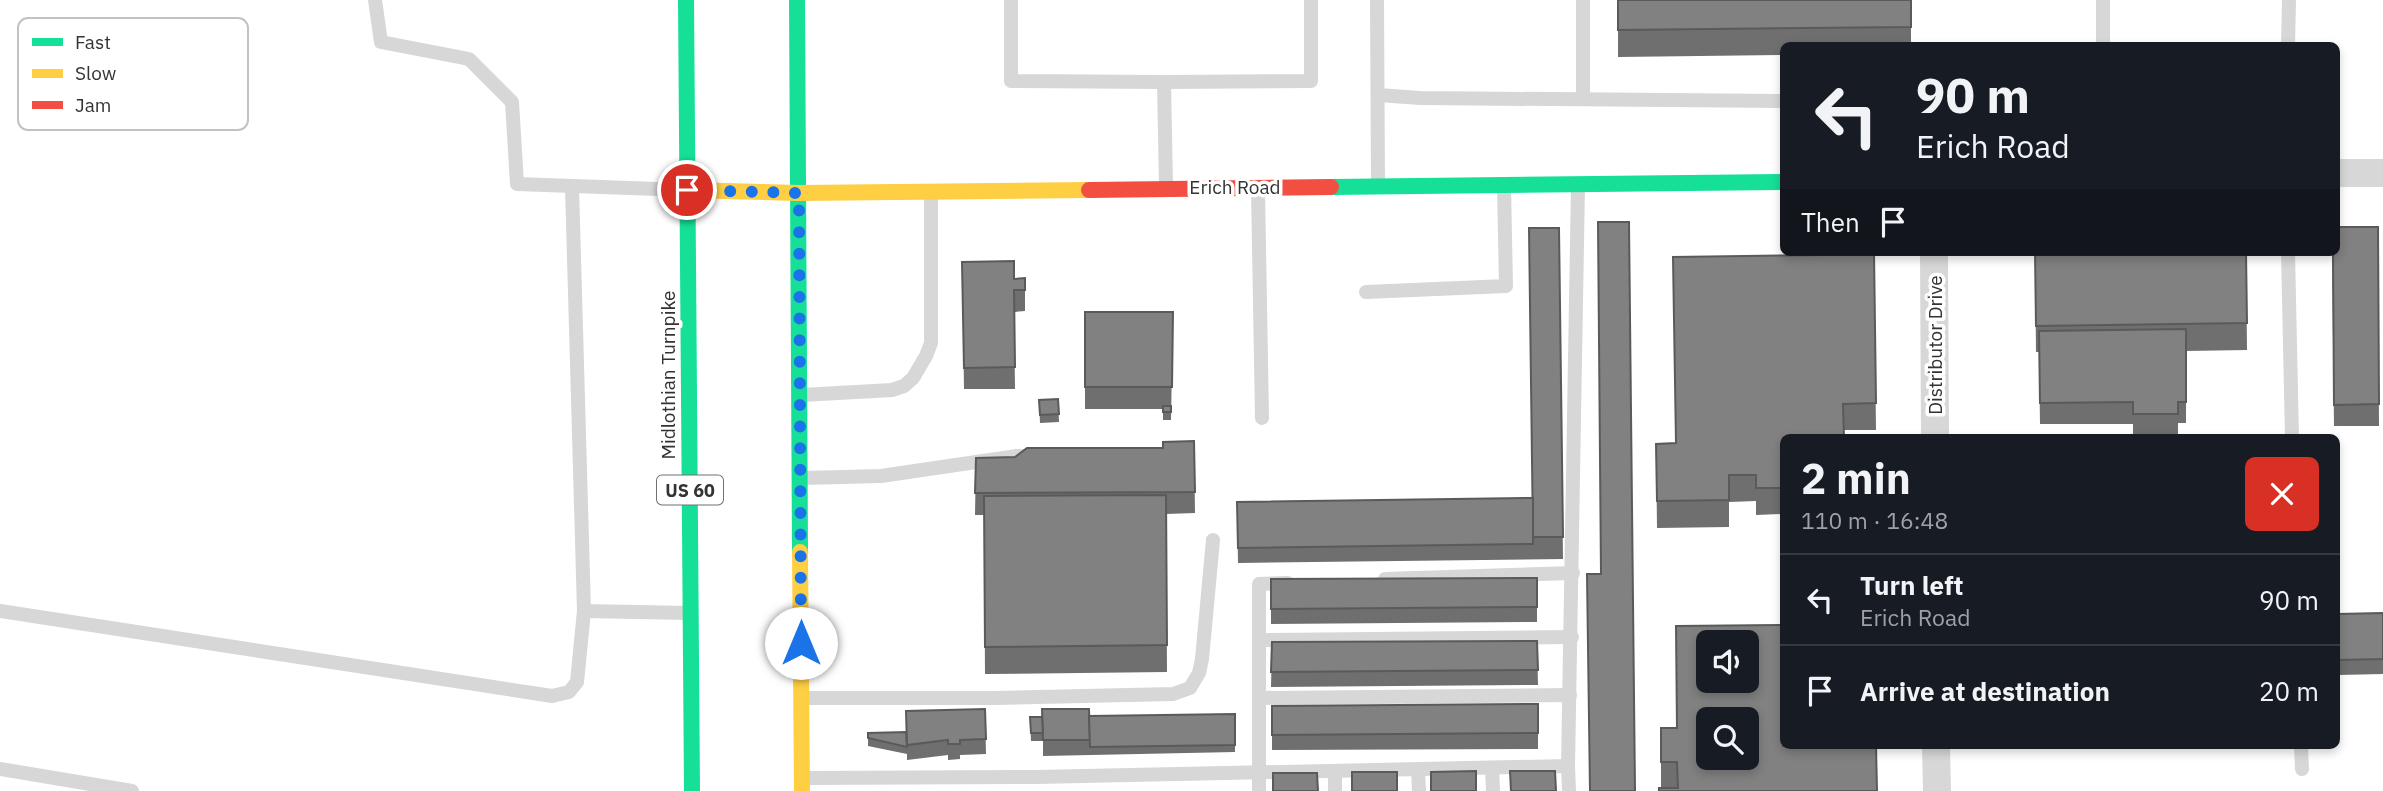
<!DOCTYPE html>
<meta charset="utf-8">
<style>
body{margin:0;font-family:"IBM Plex Sans",sans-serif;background:#20242c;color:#f1f3f6;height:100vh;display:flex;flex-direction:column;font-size:26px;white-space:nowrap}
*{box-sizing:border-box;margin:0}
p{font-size:23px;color:#9ea1a6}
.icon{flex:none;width:38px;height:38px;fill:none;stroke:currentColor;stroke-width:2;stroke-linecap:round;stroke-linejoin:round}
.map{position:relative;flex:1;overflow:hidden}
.details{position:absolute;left:1780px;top:434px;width:560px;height:315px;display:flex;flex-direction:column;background:#171b24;border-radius:10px;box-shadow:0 4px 10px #0003}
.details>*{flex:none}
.guide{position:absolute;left:1780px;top:42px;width:560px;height:214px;border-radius:10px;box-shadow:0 4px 10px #0003;background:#171b24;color:#f1f3f6;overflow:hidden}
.controls{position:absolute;left:1696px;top:630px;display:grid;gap:14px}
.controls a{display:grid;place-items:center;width:63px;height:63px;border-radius:10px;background:#171b24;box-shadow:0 4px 10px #0003;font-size:35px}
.pin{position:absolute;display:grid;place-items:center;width:60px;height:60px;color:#fff;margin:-30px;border:4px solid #fff;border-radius:50%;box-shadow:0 2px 7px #0007}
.me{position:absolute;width:77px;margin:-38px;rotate:0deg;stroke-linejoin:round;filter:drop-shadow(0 0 5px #0008)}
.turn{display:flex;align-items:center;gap:24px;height:147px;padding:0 21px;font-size:32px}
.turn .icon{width:91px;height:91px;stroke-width:2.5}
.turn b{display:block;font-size:49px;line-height:60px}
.then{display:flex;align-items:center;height:66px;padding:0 21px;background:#0003;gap:14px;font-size:26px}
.round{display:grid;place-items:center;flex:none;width:74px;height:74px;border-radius:10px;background:#20242c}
.headline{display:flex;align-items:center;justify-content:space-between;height:119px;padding:0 21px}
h1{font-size:42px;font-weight:700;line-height:52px}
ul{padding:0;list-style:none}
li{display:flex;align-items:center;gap:21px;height:91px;padding:0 21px;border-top:2px solid #363941}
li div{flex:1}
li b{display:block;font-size:26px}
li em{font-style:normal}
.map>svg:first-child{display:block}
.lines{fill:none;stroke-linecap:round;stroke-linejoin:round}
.lane{stroke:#d7d7d7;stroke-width:14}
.street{stroke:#d7d7d7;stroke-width:28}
.fast{stroke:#16e098;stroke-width:16}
.slow{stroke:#ffcf43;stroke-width:16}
.jam{stroke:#f24e42;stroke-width:16}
.wall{fill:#6f6f6f}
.building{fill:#818181;stroke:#5a5a5a;stroke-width:2;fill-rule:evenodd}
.route{stroke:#1a73e8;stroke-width:12;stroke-dasharray:0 21.6}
.labels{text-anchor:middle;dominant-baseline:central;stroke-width:7;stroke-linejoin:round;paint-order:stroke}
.shield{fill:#fff;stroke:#707070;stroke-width:2}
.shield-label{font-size:18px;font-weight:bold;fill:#333}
.street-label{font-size:19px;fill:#333;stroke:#fff}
.key{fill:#fff;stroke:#c2c2c2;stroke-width:2}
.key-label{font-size:19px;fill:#333}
</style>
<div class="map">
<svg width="2383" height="791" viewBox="0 0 2383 791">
<rect width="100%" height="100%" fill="#fff"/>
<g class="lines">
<g class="lane">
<path d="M375,0L381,42L469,59L512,102L517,184L686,190"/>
<path d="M1011,0V81L1164,82"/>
<path d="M1377,0L1378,185"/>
<path d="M2103,0V46"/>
<path d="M2288,46L2289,0"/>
<path d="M1378,95L1420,98L1783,101"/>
<path d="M1583,98V0"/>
<path d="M1166,186L1164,82L1311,81V0"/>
<path d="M572,187L584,611L689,613"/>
<path d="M1258,189L1262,418"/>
<path d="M2288,252L2292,438"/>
<path d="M1366,292L1506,286L1504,186"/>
<path d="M802,395L892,390L904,386L913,378L926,356L931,343V193"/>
<path d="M802,478L881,476L1017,456H1035"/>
<path d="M1385,579L1573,573"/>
<path d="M0,611L552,696L569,692L577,682L584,611"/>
<path d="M1259,640L1572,637"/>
<path d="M802,698H996L1173,694L1190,688L1199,673L1202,659L1213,540"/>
<path d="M1259,698L1570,695"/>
<path d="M2301,746L2302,769"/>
<path d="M1568,766L1569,791"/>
<path d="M1492,768L1493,791"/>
<path d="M0,769L132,791"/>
<path d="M1418,770L1419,791"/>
<path d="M1335,771V791"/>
<path d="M805,778L1036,777L1568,766L1578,185"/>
<path d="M1259,791V584L1288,583"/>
</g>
<g class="street">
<path d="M2336,173H2383"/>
<path d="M1934,252L1935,438"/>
<path d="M1936,746L1937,791"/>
</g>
<g class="fast">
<path d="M686,0L692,791"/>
<path d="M797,0L800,552"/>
<path d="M1331,187L1783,182"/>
</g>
<g class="slow">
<path d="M687,190L799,193L1089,190"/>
<path d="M800,552L802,791"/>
</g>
<path class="jam" d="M1089,190L1331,187"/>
</g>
<g class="wall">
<path d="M1618,0H1911V46H1783V55L1618,57Z"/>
<path d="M2378,227L2379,426H2334L2332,252Z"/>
<path d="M1559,228L1563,559L1238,563L1237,502L1533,498Z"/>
<path d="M1874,252L1876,430H1844L1783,438V514L1756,515V501L1729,502V527L1657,528L1656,444L1675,443L1824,255Z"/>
<path d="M2035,252H2246L2247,350L2186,351V423H2178V436H2133V424H2040L2039,352H2036Z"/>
<path d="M962,262L1014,279L1025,278V311L1014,312L1015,389H964Z"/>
<path d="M1085,312H1173L1171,420H1163V409H1085Z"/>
<path d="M1058,399L1059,422L1040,423L1039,400Z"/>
<path d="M1194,441L1195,513L1166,514L1167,672L985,674L984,515H975L976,458L1015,457L1163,448Z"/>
<path d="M1537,578V622L1271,624V579Z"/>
<path d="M2383,613V674L2338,675V614Z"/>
<path d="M1537,641L1538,685L1271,687L1272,642Z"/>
<path d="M1538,704V749L1272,750V706Z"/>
<path d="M985,709L986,754L960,755V759L948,760V755L907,760V754L868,746V733L906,732Z"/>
<path d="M1235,714V752L1043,756V741H1031L1030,717Z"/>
<path d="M1661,728L1877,791L1661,788Z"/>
</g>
<g class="building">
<path d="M1618,0H1911V27L1618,30Z"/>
<path d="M1598,222H1629L1635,791H1590L1587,574H1601Z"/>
<path d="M2336,227H2378L2379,404L2334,405L2333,252H2336Z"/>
<path d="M1529,228H1559L1563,537H1533Z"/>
<path d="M1824,252H1874L1876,403L1843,404L1844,438H1783V488H1756V475H1729V500L1657,501L1656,444L1676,443L1673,257L1824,255Z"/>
<path d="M2035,252H2246L2247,323L2036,326Z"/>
<path d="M1014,261V279L1025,278V290H1014L1015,367L964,368L962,262Z"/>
<path d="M1085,312H1173L1172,387H1085Z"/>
<path d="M2186,329V402H2178V414H2133V402L2040,403L2039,331Z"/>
<path d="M1058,399L1059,414L1040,415L1039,400Z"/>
<rect x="1163" y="406" width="8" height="6"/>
<path d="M1194,441L1195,492L975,493L976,458L1015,457L1027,448H1163V442Z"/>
<path d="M1166,495L1167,645L985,647L984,496Z"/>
<path d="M1533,498V544L1238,548L1237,502Z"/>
<path d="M1537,578V607L1271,609V579Z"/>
<path d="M2383,613V659L2338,660V614Z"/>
<path d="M1783,625V746H1876L1877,791H1659V788H1678L1677,762H1661V728H1677L1676,626ZM1708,642H1746V681H1708ZM1708,719H1746V758H1708Z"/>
<path d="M1537,641L1538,670L1271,672L1272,642Z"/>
<path d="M1538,704V733L1272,735V706Z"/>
<path d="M985,709L986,739L960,740V744H948V740L907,745L906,711Z"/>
<path d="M1042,709H1089L1090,740H1043Z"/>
<path d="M1235,714V745L1090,747L1089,716Z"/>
<path d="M1030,717H1042L1043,733H1031Z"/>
<path d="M906,732L907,747L868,738V733Z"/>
<path d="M1476,771V791H1431V772Z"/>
<path d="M1510,771H1555L1556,791H1511Z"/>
<rect x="1352" y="772" width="45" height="19"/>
<path d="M1273,773H1317L1318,791H1273Z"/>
</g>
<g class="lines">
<path class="route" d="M687,190L799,193L801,643"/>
</g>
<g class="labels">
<rect class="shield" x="657" y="475.5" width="66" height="29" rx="5"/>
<g class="shield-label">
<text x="690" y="490">US 60</text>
</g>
<g class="street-label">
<text x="1235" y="187">Erich Road</text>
<text transform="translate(1935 345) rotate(-90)">Distributor Drive</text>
<text transform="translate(668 375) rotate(-90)">Midlothian Turnpike</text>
</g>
</g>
<rect x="18" y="18" width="230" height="112" rx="10" class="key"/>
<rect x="32" y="38" width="31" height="8" fill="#16e098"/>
<rect x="32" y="69" width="31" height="9" fill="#ffcf43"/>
<rect x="32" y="101" width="31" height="8" fill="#f24e42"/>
<g class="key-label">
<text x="75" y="49">Fast</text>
<text x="75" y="80">Slow</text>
<text x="75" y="112">Jam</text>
</g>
</svg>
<div class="controls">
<a><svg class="icon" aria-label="sound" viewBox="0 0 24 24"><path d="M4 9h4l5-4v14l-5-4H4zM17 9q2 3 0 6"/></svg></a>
<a><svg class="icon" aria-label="search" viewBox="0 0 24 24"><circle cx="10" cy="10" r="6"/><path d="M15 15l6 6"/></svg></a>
</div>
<div class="pin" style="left:687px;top:190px;background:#d93025"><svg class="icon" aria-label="arrive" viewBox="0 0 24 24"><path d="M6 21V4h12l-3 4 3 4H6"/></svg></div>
<svg class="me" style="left:801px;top:643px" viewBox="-20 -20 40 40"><circle r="19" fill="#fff"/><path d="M0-13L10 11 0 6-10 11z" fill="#1a73e8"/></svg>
<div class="guide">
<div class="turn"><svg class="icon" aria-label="left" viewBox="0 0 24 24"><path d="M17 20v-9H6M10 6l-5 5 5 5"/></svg><div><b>90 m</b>Erich Road</div></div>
<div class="then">Then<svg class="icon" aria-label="arrive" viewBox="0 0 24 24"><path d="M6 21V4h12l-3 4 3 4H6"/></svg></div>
</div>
<section class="details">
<div class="headline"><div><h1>2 min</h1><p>110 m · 16:48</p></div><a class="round" style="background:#d93025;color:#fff"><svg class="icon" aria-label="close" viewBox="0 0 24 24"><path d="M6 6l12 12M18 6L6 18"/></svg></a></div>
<ul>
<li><svg class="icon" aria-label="left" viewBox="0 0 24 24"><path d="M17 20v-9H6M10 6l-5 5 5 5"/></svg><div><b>Turn left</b><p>Erich Road</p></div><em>90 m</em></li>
<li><svg class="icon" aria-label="arrive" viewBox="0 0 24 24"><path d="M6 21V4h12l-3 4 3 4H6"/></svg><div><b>Arrive at destination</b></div><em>20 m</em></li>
</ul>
</section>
</div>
